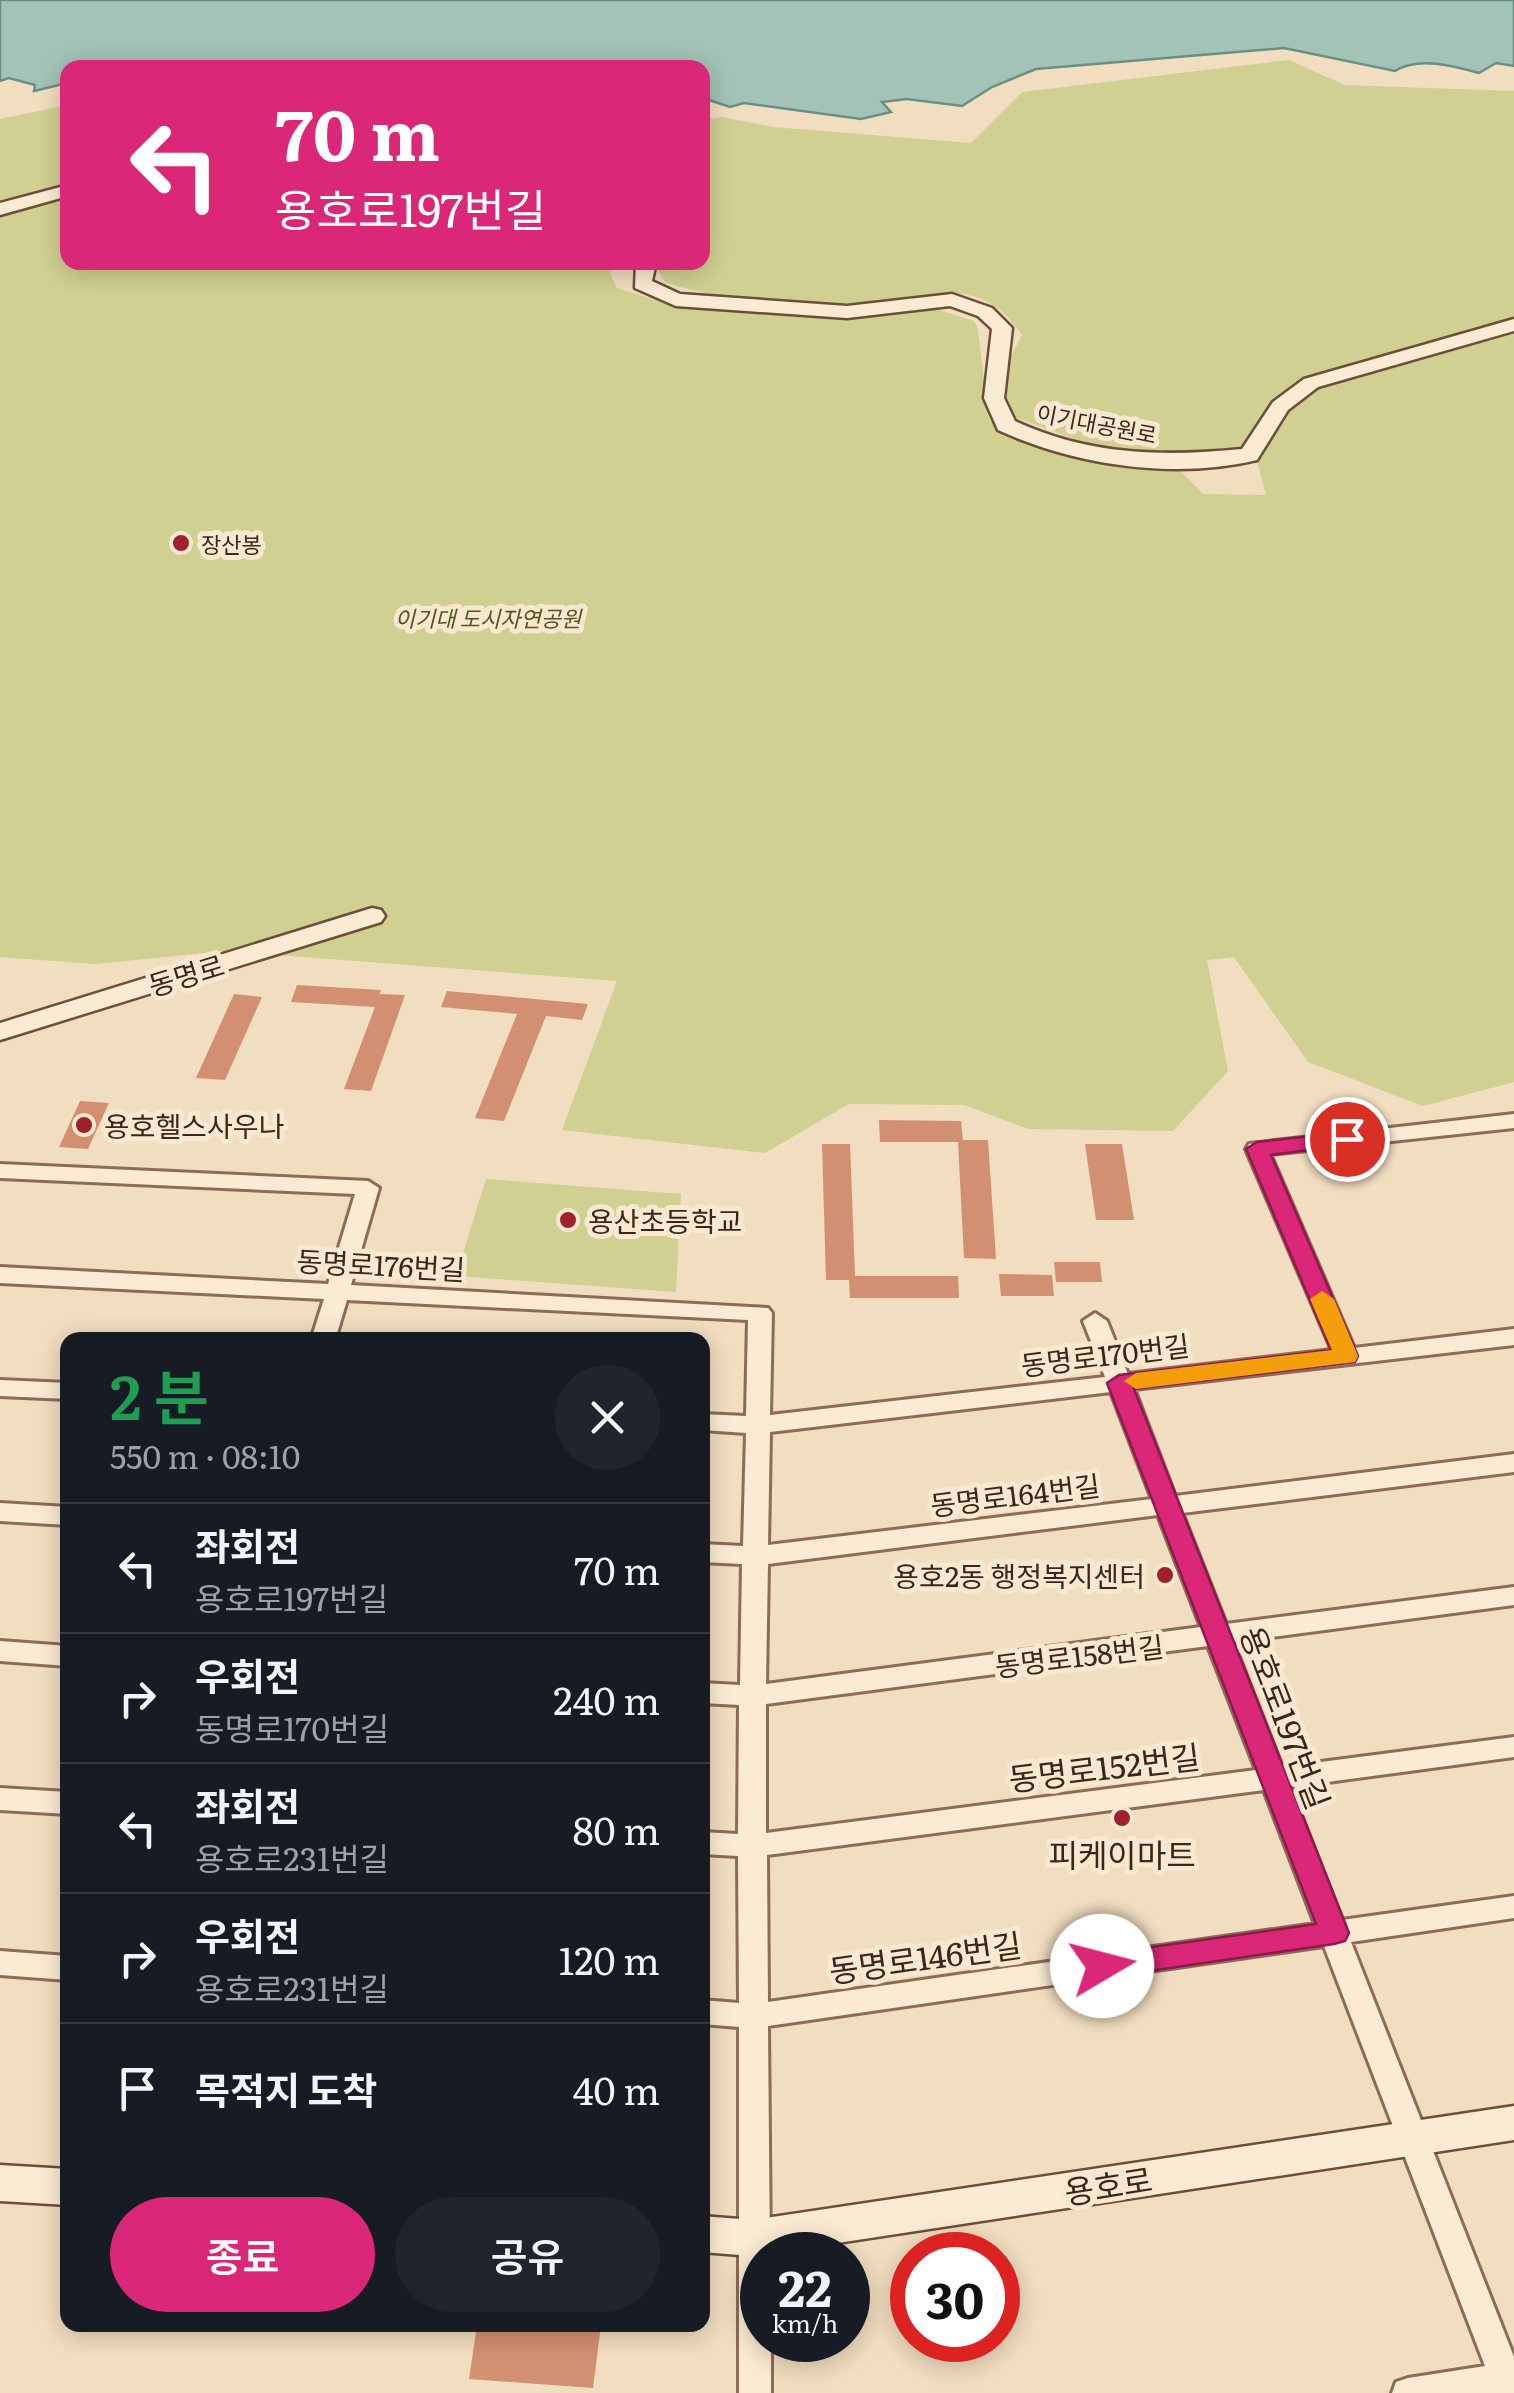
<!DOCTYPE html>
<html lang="ko">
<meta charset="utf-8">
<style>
body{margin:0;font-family:Literata,"Noto Sans KR",serif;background:#20242c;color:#f1f3f6;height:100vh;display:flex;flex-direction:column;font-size:38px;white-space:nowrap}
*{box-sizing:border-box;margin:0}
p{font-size:32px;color:#9ea1a6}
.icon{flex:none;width:55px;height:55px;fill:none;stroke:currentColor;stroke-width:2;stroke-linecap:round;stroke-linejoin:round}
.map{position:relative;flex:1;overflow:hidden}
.panel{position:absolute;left:60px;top:1332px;width:650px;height:1000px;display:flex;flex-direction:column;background:#171b24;border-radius:20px;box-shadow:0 5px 25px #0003}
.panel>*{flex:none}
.banner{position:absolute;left:60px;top:60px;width:650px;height:210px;border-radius:20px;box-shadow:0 5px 25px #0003;background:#db2777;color:#fff;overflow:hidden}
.speed{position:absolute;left:740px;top:2232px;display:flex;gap:20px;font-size:50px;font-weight:700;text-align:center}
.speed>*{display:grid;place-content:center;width:130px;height:130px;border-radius:50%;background:#171b24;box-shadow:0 5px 25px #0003;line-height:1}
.speed small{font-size:25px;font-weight:400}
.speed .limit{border:15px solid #d22;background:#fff;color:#111}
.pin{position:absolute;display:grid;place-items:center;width:85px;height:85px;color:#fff;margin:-42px;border:5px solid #fff;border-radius:50%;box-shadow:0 2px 10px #0007}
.me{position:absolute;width:110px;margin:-55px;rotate:82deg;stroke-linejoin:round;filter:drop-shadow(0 0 8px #0008)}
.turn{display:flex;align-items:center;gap:35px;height:210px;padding:0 50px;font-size:45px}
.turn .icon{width:130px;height:130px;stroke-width:2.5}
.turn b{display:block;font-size:70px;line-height:85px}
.round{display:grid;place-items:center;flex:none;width:105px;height:105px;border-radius:52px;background:#20242c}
.summary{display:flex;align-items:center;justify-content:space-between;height:170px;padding:0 50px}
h1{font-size:60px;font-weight:600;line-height:75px;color:#1e9e55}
.primary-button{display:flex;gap:20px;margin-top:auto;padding:20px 50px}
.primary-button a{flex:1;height:115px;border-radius:60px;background:#db2777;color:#fff;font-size:40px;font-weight:600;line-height:115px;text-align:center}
.primary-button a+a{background:#20242c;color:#f1f3f6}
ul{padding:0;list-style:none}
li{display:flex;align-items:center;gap:30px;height:130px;padding:0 50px;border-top:2px solid #363941}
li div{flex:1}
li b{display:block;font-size:38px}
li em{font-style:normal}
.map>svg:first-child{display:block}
.green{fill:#d0d092}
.water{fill:#a3c3b6;stroke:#699183;stroke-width:2.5}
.building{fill:#d38f72}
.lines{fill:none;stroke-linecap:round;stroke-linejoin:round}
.street-casing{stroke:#8c6c56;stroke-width:6}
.secondary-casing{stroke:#6d4e39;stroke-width:5}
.street{fill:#fbebd3;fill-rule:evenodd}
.secondary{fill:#fbebd3;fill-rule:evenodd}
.route{fill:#db2777;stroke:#8e194d;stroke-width:2.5}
.slow{fill:#f59e0b}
.poi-dot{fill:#9f2130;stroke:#f8e8cf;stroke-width:4}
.labels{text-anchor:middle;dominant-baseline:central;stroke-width:10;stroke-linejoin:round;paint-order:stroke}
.far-street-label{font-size:22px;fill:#3a271c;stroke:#f8e8cf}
.far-poi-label{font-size:22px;fill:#3a271c;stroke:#f8e8cf;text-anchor:start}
.far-park-label{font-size:22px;font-style:italic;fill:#505820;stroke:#f8e8cf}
.street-label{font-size:28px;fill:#3a271c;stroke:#f8e8cf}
.poi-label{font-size:28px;fill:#3a271c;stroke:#f8e8cf;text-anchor:start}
.near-street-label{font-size:32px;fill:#3a271c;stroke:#f8e8cf}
.near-poi-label{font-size:32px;fill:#3a271c;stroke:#f8e8cf}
</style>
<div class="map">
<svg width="1514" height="2393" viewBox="0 0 1514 2393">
<rect width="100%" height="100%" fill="#f1ddbf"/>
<g class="green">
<path d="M1289,60L1345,85L1514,91V319L1331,371L1235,451L1167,458L1091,445L1012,416L1004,406L1008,362L1022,335C976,268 926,301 863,303C812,305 711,300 665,282L658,270L662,263L702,262L703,120L722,117L773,127L971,143L1022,92Z"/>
<path d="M67,105V187L0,206V119Z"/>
<path d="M67,192L68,262L617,263L610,273L617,288L662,302L701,306L933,308L974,321L978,329L988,416L995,427L1014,439L1177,468L1203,494L1266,495L1255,453L1278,419L1314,388L1514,333V1082L1423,1106L1308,1062L1234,957L1207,960L1228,1071L1173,1131L1028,1129L965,1105L849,1104L765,1153L562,1130L617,981L224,951L96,964L0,957V213Z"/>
<path d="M486,1179L681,1194L676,1292L456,1276Z"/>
</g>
<path class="water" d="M0,0H1514V66L1496,63L1479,73C1454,66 1418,56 1395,71L1284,48L1036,69L992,87L962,106L907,99L882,102L891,112L861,119L744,103L730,107L703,98L702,68H68L67,83L34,91L35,85L9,78L0,81Z"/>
<g class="building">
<path d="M297,985L381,990L378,999L380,994L405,995L371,1091L344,1089L375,1007L291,1002Z"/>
<path d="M447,991L588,1004L582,1020L546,1016L504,1121L475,1118L517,1014L441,1007Z"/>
<path d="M234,994L262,997L225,1080L196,1078Z"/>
<path d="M80,1101L109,1103L88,1149L59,1147Z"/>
<path d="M879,1120L961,1121L963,1140H988L996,1259L964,1258L958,1142H880Z"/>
<path d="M822,1144H850L855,1276H958L959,1298H850L849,1280H826Z"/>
<path d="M1085,1144H1122L1134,1220H1096Z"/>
<path d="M1054,1262H1100L1102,1282H1056Z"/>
<path d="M999,1274L1052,1275L1054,1296H1001Z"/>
<path d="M477,2325H601L593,2388L469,2379Z"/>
</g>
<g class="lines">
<g class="street-casing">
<g id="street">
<path d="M1514,1114V1128L1270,1154L1354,1348L1514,1329V1345L1134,1389L1175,1496L1514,1454V1472L1182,1513L1226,1624L1514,1587V1605L1233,1642L1282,1767L1514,1737V1757L1290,1787L1342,1920L1514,1896V1918L1351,1942L1514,2357V2393H1392L1396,2382L1408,2378L1485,2366L1324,1946L768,2026L770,2255H762V2340H771V2393H739V2027L702,2024V2000L739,2003L738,1856L702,1854V1832L738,1834L739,1705L702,1703V1683L740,1685L742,1564L702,1562V1544L743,1546L746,1433L702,1430V1414L746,1416L748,1320L347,1300L335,1340H311L324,1299L0,1283V1267L328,1284L355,1194L0,1178V1164L368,1181L379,1188L351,1285L768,1308L772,1313L770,1415L1105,1377L1083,1321L1095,1313L1107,1321L1128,1374L1332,1350L1246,1149L1249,1144ZM1111,1392L1152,1499L768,1545L770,1432ZM1158,1515L1201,1627L766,1684L768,1564ZM1208,1646L1256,1770L766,1833V1704ZM1264,1790L1315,1924L768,2002L767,1855Z"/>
<path d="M0,1380L68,1383V1399L0,1396Z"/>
<path d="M0,1503L68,1507V1525L0,1521Z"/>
<path d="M0,1641L68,1646V1666L0,1661Z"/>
<path d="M0,1788L68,1792V1814L0,1810Z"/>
<path d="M0,1951L68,1956V1980L0,1975Z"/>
</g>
</g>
<g class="secondary-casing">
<g id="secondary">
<path d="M68,185V196L0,215V203Z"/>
<path d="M636,262H656L652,281L680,294L847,306L952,294L992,308L1012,328L1004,398L1015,421C1088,455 1163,457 1242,449L1273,402L1304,379L1514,319V331L1318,387L1288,410L1257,460C1173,480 1075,465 998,430L984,398L992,329L978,316L950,306L847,318L676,306L635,288Z"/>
<path d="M372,908L381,910L385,916L381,922L0,1040V1023Z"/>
<path d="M1514,2106V2140L752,2256L702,2252V2216L752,2220Z"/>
<path d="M0,2165L68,2169V2205L0,2201Z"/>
</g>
</g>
<use href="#street" class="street"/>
<use href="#secondary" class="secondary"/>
</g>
<path class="route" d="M1347,1132L1358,1139L1355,1144L1271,1155L1358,1356L1355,1362L1134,1389L1349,1933L1345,1941L1334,1944L1102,1978L1092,1974L1088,1966L1092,1958L1102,1954L1316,1924L1107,1383L1119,1375L1331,1350L1246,1149L1257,1142Z"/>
<path class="slow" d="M1322,1291L1334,1299L1358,1356L1355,1362L1136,1389L1124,1381L1136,1373L1332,1350L1310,1299Z"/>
<g class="poi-dot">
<circle cx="181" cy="543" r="10"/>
<circle cx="84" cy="1125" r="10"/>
<circle cx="568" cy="1220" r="10"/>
<circle cx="1165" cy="1575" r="10"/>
<circle cx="1122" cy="1818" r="10"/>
</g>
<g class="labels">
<g class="far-street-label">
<text transform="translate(1097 423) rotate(11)">이기대공원로</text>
</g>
<g class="far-poi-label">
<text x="201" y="543">장산봉</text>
</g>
<g class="far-park-label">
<text x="488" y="617">이기대 도시자연공원</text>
</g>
<g class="street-label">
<text transform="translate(186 974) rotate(-17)">동명로</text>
<text transform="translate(381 1264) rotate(3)">동명로176번길</text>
<text transform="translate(1105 1354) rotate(-7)">동명로170번길</text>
<text transform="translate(1015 1494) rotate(-7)">동명로164번길</text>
<text transform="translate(1079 1655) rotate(-7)">동명로158번길</text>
</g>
<g class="poi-label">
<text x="104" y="1125">용호헬스사우나</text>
<text x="588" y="1220">용산초등학교</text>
<text x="1145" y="1575" text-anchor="end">용호2동 행정복지센터</text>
</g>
<g class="near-street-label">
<text transform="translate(1287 1717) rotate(69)">용호로197번길</text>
<text transform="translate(1104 1766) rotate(-7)">동명로152번길</text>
<text transform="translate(925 1956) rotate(-8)">동명로146번길</text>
<text transform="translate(1108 2184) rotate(-9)">용호로</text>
</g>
<g class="near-poi-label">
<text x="1122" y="1853">피케이마트</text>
</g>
</g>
</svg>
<div class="speed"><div>22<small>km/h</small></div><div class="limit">30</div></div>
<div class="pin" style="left:1347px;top:1139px;background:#d93025"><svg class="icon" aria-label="arrive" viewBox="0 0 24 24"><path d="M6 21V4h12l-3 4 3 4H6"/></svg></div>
<svg class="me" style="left:1102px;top:1966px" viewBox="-20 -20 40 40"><circle r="19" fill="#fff"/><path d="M0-13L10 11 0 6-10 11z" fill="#db2777"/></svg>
<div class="banner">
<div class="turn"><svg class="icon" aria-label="left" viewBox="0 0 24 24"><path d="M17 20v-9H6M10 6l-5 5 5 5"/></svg><div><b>70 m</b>용호로197번길</div></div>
</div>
<section class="panel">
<div class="summary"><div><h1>2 분</h1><p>550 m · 08:10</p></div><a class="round"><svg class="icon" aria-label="close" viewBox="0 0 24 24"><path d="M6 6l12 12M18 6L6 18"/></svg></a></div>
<ul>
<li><svg class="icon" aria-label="left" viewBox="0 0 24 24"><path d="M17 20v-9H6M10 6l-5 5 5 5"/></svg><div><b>좌회전</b><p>용호로197번길</p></div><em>70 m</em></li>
<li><svg class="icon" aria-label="right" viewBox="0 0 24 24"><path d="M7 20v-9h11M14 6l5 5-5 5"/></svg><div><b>우회전</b><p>동명로170번길</p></div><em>240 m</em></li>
<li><svg class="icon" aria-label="left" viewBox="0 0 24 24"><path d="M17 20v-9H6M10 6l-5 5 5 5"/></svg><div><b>좌회전</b><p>용호로231번길</p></div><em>80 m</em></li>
<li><svg class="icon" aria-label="right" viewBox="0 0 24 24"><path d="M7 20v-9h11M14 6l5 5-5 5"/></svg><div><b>우회전</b><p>용호로231번길</p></div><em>120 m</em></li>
<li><svg class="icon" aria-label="arrive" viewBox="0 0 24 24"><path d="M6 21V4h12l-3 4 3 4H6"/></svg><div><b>목적지 도착</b></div><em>40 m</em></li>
</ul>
<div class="primary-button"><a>종료</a><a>공유</a></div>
</section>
</div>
